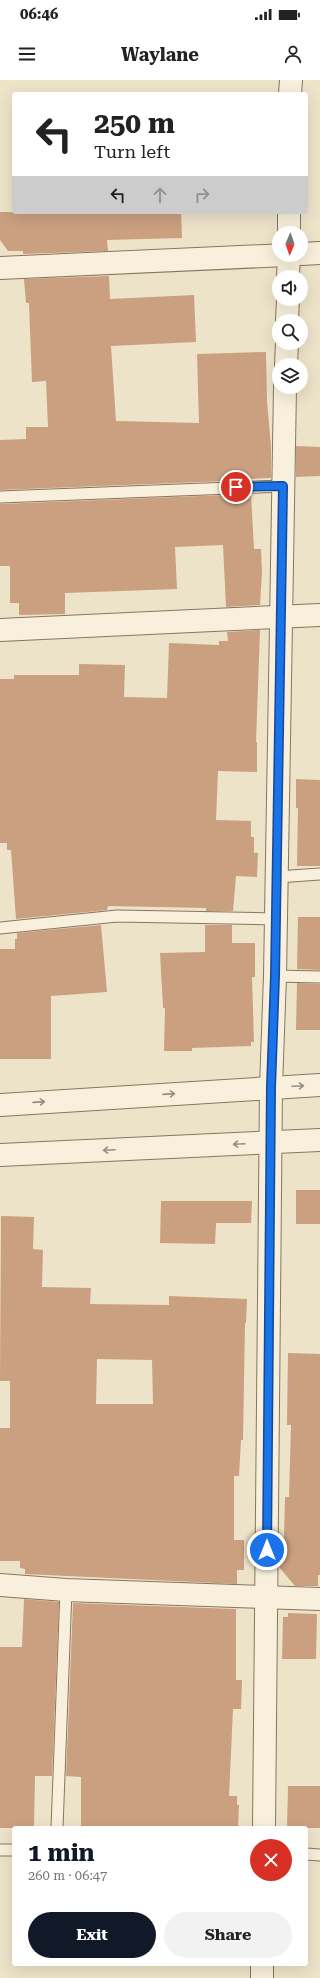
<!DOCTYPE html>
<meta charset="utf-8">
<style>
body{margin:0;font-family:"Roboto Serif",serif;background:#f2f2f2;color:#222;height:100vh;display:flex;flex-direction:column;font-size:15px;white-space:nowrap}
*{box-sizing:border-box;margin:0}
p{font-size:13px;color:#767676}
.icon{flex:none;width:22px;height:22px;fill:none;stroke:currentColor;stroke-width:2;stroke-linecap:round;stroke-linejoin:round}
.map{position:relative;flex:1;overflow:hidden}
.panel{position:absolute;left:12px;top:1746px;width:296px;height:140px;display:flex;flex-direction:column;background:#fff;border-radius:4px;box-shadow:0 4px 16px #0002}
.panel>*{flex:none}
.top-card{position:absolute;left:12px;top:12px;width:296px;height:122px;border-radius:4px;box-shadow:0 4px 16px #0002;background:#fff;color:#222;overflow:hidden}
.needle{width:26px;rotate:182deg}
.buttons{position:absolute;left:272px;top:146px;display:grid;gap:8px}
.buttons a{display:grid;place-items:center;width:36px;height:36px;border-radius:50%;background:#fff;box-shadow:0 4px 16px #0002;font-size:20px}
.pin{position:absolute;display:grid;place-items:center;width:34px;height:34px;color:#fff;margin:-17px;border:2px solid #fff;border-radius:50%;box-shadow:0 1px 4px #0007}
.me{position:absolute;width:44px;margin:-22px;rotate:0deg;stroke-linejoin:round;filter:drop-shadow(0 0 3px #0008)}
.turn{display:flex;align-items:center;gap:14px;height:84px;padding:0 16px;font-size:18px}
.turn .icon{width:52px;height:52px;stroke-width:2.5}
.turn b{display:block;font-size:28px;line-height:34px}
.lanes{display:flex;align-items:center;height:38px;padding:0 16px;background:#0003;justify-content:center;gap:20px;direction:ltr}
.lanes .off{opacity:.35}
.round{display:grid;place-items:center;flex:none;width:42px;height:42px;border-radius:21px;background:#f2f2f2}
.overview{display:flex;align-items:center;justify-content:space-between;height:68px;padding:0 16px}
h1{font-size:24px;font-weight:700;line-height:30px;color:#111827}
.button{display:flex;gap:8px;margin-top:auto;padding:8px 16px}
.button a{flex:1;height:46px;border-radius:24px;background:#111827;color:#fff;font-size:16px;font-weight:700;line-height:46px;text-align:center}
.button a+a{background:#f2f2f2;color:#222}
.status{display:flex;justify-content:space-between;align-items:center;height:28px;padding:0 20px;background:#fff;direction:ltr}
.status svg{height:11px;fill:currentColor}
header{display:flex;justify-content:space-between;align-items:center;height:52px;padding:0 16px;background:#fff;font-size:18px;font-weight:700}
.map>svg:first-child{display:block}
.building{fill:#caa080;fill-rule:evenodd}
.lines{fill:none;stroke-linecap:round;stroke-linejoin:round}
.service-casing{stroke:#89755e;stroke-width:13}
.minor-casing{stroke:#89755e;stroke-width:24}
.tertiary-casing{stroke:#89755e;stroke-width:24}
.service{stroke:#f8f0dc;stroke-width:11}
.minor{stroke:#f8f0dc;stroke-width:22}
.tertiary{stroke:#f8f0dc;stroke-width:22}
.oneway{stroke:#998e7e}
.route-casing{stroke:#114b97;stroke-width:10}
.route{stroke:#1a73e8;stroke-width:7}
</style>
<div class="status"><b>06:46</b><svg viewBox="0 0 49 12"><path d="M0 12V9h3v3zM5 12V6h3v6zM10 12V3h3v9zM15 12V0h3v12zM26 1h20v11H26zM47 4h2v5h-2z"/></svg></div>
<header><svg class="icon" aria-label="menu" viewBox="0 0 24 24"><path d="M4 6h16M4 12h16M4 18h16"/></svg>Waylane<svg class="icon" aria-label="person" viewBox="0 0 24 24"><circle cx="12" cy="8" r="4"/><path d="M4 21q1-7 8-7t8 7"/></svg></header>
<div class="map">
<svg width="320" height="1898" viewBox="0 0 320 1898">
<rect width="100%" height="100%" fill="#ede3c9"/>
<g class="building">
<path d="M0,132H181L182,158L107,160L108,171L23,174V171H8L0,160Z"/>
<path d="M109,196L110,219L194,215L196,262L111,266L116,341L199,343L197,274L266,272L267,321L271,366V398L250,399L251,400L0,410V360L26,359V347H48L46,301L32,302L29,223H26L24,199Z"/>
<path d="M296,366L320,367V396L296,397Z"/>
<path d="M251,414L254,469H261L262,492L260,525L226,527L223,465L175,467L177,509L65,513V534L19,535V523H10V486H0V424Z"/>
<path d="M260,550L256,662H257V692L218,691L216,740L251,741V757H254V773H258L257,797L236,796L233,831H206V828L108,826L107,830L16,839L11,770H7V763H0V599H14V595H79V584L125,585L124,617L167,618L169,563L219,565V561H228L227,552Z"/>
<path d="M296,699L320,700V786H297L298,728H296Z"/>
<path d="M298,837H320V890L297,889Z"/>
<path d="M101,845L107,912L51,916V979H0V869H15V859H17V853Z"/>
<path d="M205,845H232V863H255V897H252L254,962H251V966L192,968V971H164L165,928H163L160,873L205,872Z"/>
<path d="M297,903L320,904V950H296Z"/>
<rect x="296" y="1110" width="24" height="34"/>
<path d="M161,1121H252L251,1143H216L215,1164L160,1163Z"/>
<path d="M1,1136L34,1137L33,1169L43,1170L42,1207L91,1208L90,1224L169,1225V1216L247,1219L246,1243H245L243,1360H241L239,1396H234V1460H244V1490H237V1504L25,1494V1489L20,1488V1481H0V1348H10V1301H0ZM97,1279L152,1280L153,1324H96Z"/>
<path d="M288,1273L320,1274V1495H318V1506H295L279,1487V1460H284L285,1417H289L291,1345H287Z"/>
<path d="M24,1519L59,1522L52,1696H35L34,1748H0V1567H22Z"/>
<path d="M73,1523L236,1529V1600H242L241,1629H233L229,1716H237V1725H239L238,1748H81V1697L66,1696Z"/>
<path d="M288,1533L317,1534L316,1579H282L283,1537H288Z"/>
<path d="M288,1706H320V1748H287Z"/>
</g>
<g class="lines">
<g class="service-casing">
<g id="service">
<path d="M0,417L283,406"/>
<path d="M277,797L320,794"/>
<path d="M0,848L117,836L276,839"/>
<path d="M275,896L320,897"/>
<path d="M57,1748L66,1510"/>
<path d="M0,1770H14"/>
<path d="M306,1774L320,1775"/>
</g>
</g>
<g class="minor-casing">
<g id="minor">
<path d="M290,14L291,0"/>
<path d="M289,153V132"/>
<path d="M301,174L320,173"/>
<path d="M0,188L286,175"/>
<path d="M288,197L289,175"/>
<path d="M287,241L288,219"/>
<path d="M286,285L287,263"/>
<path d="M0,550L320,535"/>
<path d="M0,1505L66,1510L320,1519"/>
<path d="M264,1748L271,1007L275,896L285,307"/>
<path d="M262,1898V1884"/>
</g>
</g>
<g class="tertiary-casing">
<g id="tertiary">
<path d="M0,1025L320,1005"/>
<path d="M0,1075L320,1060"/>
</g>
</g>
<use href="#service" class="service"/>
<use href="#minor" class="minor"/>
<use href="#tertiary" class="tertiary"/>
</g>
<defs><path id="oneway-shaft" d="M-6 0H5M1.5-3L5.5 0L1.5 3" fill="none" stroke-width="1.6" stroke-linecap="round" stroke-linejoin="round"/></defs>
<g class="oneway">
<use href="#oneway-shaft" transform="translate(298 1006) rotate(-3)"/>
<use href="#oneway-shaft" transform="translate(169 1014) rotate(-4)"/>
<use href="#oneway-shaft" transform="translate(39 1022) rotate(-4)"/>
<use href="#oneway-shaft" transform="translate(239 1064) rotate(177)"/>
<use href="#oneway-shaft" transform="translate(109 1070) rotate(177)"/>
</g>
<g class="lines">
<g class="route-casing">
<path id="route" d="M236,407L283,406L275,896L271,1007L267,1470"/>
</g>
<use href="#route" class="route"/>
</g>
</svg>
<div class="buttons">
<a><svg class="needle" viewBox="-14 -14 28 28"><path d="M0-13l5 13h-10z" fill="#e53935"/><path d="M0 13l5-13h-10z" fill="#767676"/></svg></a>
<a><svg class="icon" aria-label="sound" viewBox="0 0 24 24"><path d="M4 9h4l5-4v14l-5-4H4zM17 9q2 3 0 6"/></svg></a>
<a><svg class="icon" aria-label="search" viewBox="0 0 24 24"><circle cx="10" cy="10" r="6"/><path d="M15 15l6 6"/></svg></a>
<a><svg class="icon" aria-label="layers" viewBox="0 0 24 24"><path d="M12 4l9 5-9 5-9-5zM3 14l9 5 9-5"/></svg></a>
</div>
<div class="pin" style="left:236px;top:407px;background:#d93025"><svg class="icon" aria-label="arrive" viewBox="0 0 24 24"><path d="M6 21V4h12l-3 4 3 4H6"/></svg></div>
<svg class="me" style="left:267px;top:1470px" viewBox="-20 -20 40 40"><circle r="17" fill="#1a73e8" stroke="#fff" stroke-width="3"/><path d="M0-11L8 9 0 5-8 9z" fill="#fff"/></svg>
<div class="top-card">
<div class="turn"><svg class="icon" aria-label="left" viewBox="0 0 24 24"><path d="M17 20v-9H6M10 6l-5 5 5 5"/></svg><div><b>250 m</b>Turn left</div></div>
<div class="lanes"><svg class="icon" aria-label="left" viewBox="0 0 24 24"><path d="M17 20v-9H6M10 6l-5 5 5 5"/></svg><svg class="icon off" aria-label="ahead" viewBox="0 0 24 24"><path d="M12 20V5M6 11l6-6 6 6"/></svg><svg class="icon off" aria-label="right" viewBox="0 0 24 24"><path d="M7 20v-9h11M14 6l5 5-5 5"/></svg></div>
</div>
<section class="panel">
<div class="overview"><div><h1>1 min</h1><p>260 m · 06:47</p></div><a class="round" style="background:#d93025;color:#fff"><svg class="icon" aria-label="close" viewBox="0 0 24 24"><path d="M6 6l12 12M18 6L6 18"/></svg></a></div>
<div class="button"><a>Exit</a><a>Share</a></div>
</section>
</div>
